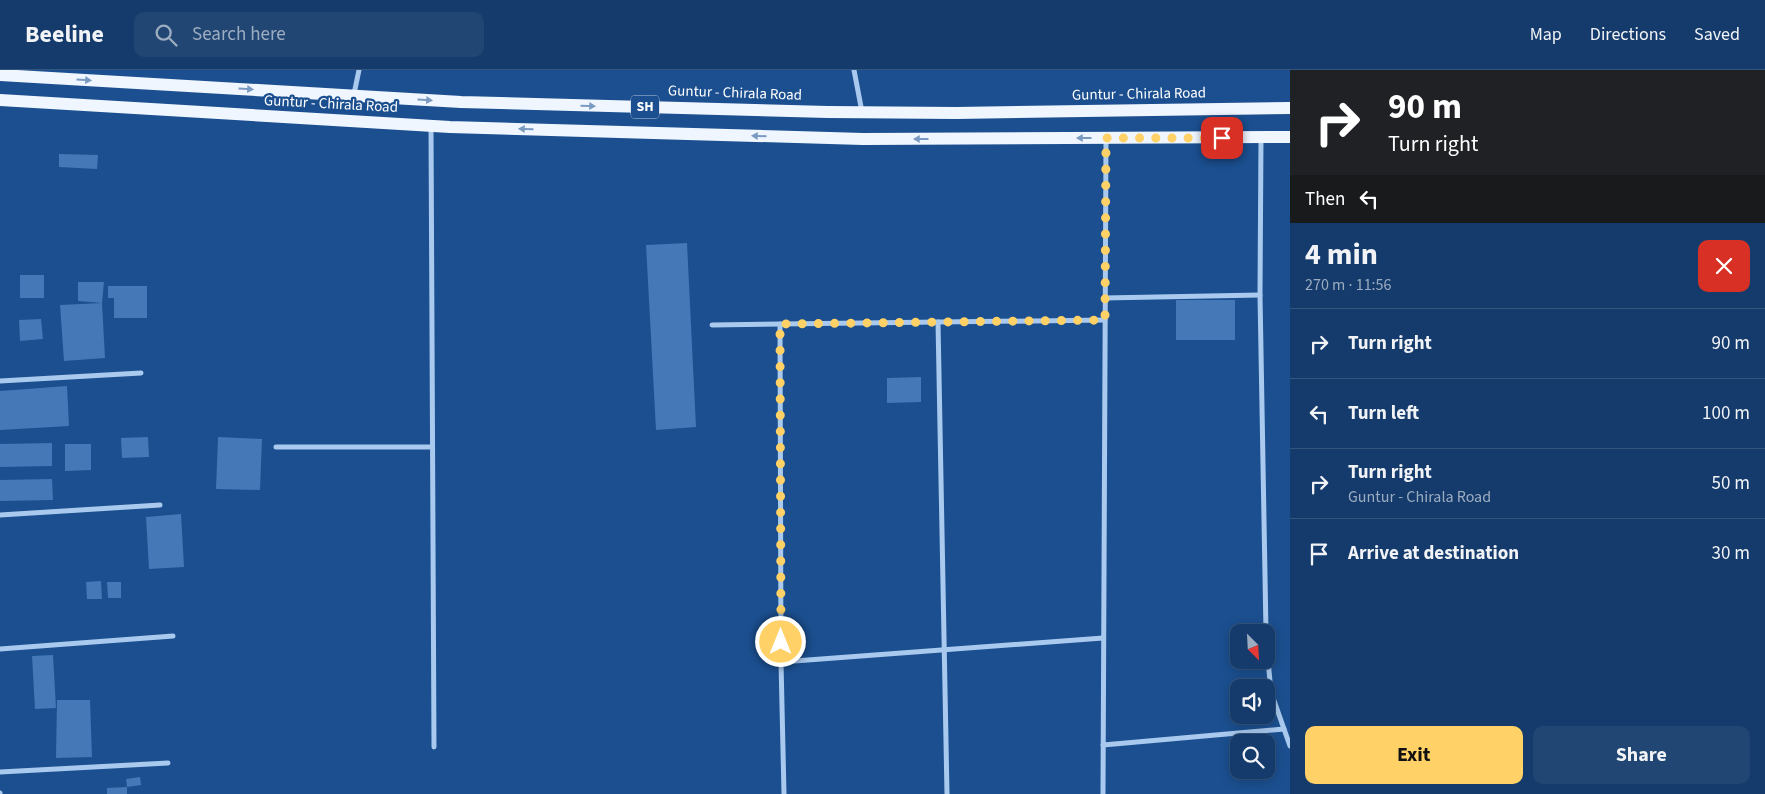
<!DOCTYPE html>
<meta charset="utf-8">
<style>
body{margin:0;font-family:"Source Sans 3",sans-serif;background:#214673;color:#f1f3f6;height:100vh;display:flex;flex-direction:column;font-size:19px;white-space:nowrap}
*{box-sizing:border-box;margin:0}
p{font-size:16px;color:#9dadc1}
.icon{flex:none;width:28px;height:28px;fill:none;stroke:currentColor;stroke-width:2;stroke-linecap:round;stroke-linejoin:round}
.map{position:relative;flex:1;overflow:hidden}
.side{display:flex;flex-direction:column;background:#143b6b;width:475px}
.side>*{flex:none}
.banner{background:#202124;color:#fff;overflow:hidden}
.needle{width:32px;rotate:156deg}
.buttons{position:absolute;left:1230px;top:554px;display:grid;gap:10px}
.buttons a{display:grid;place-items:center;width:45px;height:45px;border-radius:10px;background:#143b6b;box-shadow:0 2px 12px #0003,0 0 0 1px #33557e;font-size:25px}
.pin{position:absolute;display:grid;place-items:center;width:42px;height:42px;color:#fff;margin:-21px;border-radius:10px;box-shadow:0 2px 8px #0006}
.me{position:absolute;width:55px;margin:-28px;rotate:0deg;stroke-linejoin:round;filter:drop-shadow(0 0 4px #0008)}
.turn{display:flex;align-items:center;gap:18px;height:105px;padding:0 15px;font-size:22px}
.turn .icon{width:65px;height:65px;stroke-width:2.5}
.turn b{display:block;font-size:35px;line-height:42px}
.then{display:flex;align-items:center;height:48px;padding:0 15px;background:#0003;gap:10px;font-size:19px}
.round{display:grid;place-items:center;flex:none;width:52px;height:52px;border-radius:10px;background:#214673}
.headline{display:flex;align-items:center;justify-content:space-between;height:85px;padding:0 15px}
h1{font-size:30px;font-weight:700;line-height:38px}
.primary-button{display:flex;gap:10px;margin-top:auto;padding:10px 15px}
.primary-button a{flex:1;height:58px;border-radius:10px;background:#ffd166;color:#111;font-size:20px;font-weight:700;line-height:58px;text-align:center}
.primary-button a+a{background:#214673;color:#f1f3f6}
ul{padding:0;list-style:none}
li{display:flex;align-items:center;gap:15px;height:70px;padding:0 15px;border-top:1px solid #33557e}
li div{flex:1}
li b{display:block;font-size:19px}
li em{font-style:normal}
header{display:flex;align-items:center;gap:30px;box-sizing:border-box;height:70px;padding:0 25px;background:#143b6b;border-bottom:1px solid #33557e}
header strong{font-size:24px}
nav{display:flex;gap:28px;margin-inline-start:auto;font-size:18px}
.search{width:350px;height:45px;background:#214673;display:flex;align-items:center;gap:12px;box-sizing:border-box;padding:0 18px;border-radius:10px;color:#9dadc1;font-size:19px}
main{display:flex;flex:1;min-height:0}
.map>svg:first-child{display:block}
.building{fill:#4478b7}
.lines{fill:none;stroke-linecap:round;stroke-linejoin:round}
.minor{stroke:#a9c9ee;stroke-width:5}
.primary{stroke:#f0f6ff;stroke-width:12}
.oneway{fill:#7b9ac1}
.route{stroke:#ffd166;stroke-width:9;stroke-dasharray:0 16.2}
.labels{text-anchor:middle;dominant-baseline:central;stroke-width:4.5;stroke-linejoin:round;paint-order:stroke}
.shield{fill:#1b4f8f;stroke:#bbcadd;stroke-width:1}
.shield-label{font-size:14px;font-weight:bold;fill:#fff}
.street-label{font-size:15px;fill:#fff;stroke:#1b4f8f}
</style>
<header>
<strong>Beeline</strong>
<div class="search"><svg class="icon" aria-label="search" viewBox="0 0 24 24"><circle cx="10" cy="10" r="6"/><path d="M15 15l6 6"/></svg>Search here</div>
<nav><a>Map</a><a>Directions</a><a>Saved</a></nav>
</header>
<main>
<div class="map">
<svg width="1290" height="724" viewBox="0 0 1290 724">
<rect width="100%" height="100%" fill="#1b4f8f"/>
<g class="building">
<path d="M59,84L98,85L97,99L59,97Z"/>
<path d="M687,173L696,357L656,360L646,175Z"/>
<rect x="20" y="205" width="24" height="23"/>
<path d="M78,212H104L102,233L78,231Z"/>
<path d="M108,216H147V248H114V228H108Z"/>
<rect x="1176" y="230" width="59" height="40"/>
<path d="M102,233L105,288L64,291L60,235Z"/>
<path d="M41,249L43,269L20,271L19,250Z"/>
<path d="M921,307V332L887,333V308Z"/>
<path d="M67,316L69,356L0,360V321Z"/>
<path d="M148,367L149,387L122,388L121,368Z"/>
<path d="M218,367L262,369L260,420L216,419Z"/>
<path d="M52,373V396L0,397V374Z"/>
<path d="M65,374H91V400L65,401Z"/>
<path d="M52,409L53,430L0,431V410Z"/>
<path d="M181,444L184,497L149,499L146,447Z"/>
<path d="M101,511L102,529H87L86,512Z"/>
<path d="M107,512H121V528H108Z"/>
<path d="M53,585L56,638L35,639L32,586Z"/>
<path d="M57,630H90L92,687L56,688Z"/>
<path d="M140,707L141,715L127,717L126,709Z"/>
<path d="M127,717V724H107V718Z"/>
</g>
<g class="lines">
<g class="minor">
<path d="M854,0L862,42"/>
<path d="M354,24L359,0"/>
<path d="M431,56L434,677"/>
<path d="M1261,68L1260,225L1266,562"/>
<path d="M1104,228L1260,225"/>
<path d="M938,252L947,724"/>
<path d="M780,254L781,592L784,724"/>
<path d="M712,255L1105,250"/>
<path d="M0,311L141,303"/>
<path d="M276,377H432"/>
<path d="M0,445L160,435"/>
<path d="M1266,569L1271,622L1290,676"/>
<path d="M0,579L173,566"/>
<path d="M781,592L1103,568"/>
<path d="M1103,675L1284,659"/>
<path d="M0,702L168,693"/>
<path d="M0,723V724"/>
<path d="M1103,724L1106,69"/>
</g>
<g class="primary">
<path d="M0,5L461,32L828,42L956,43L1290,38"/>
<path d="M0,30L450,57L863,69L1290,67"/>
</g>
</g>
<defs><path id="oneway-solid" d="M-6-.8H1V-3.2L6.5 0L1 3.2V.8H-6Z" transform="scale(1.25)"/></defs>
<g class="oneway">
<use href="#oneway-solid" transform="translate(84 10) rotate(3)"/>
<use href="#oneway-solid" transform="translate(246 19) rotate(3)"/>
<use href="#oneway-solid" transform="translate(425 30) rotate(4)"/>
<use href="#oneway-solid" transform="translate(588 36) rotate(2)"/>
<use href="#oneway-solid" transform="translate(526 59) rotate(-178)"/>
<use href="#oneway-solid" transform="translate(759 66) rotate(-178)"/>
<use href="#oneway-solid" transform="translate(1084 68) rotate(180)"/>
<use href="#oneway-solid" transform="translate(921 69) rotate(180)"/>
</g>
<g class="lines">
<path class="route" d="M781,572L780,254L1105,250L1106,68H1222"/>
</g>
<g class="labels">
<rect class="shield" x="631" y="25.5" width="28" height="23" rx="4"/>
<g class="shield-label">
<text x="645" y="37">SH</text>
</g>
<g class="street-label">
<text transform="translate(735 23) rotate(2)">Guntur - Chirala Road</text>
<text transform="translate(1139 24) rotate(-1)">Guntur - Chirala Road</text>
<text transform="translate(331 34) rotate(3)">Guntur - Chirala Road</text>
</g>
</g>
</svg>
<div class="buttons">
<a><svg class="needle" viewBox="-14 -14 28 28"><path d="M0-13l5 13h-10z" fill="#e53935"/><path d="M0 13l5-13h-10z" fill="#9dadc1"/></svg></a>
<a><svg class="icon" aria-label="sound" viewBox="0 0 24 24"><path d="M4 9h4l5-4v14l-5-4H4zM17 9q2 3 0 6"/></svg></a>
<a><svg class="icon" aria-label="search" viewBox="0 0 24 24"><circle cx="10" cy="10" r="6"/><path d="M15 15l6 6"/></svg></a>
</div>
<div class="pin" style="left:1222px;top:68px;background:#d93025"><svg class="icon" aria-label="arrive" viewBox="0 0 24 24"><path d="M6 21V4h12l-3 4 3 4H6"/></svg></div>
<svg class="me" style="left:781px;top:572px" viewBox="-20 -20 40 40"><circle r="17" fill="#ffd166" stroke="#fff" stroke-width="3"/><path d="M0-11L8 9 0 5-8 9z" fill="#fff"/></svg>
</div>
<section class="side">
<div class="banner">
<div class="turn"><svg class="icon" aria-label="right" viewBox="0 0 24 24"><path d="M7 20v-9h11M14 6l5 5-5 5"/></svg><div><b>90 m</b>Turn right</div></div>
<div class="then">Then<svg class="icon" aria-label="left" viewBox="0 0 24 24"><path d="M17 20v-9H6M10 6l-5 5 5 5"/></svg></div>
</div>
<div class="headline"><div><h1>4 min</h1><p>270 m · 11:56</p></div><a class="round" style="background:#d93025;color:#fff"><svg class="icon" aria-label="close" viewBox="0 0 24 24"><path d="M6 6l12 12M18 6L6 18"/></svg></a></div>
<ul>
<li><svg class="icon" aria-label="right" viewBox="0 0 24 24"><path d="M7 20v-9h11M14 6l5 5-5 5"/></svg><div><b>Turn right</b></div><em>90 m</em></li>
<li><svg class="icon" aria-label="left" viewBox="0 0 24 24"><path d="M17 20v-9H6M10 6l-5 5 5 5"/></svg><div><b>Turn left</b></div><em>100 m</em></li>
<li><svg class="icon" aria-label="right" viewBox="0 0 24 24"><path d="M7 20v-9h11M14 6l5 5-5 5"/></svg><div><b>Turn right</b><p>Guntur - Chirala Road</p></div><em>50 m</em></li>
<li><svg class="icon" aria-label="arrive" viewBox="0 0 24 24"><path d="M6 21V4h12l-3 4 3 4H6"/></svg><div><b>Arrive at destination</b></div><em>30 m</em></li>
</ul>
<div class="primary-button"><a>Exit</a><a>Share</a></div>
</section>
</main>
